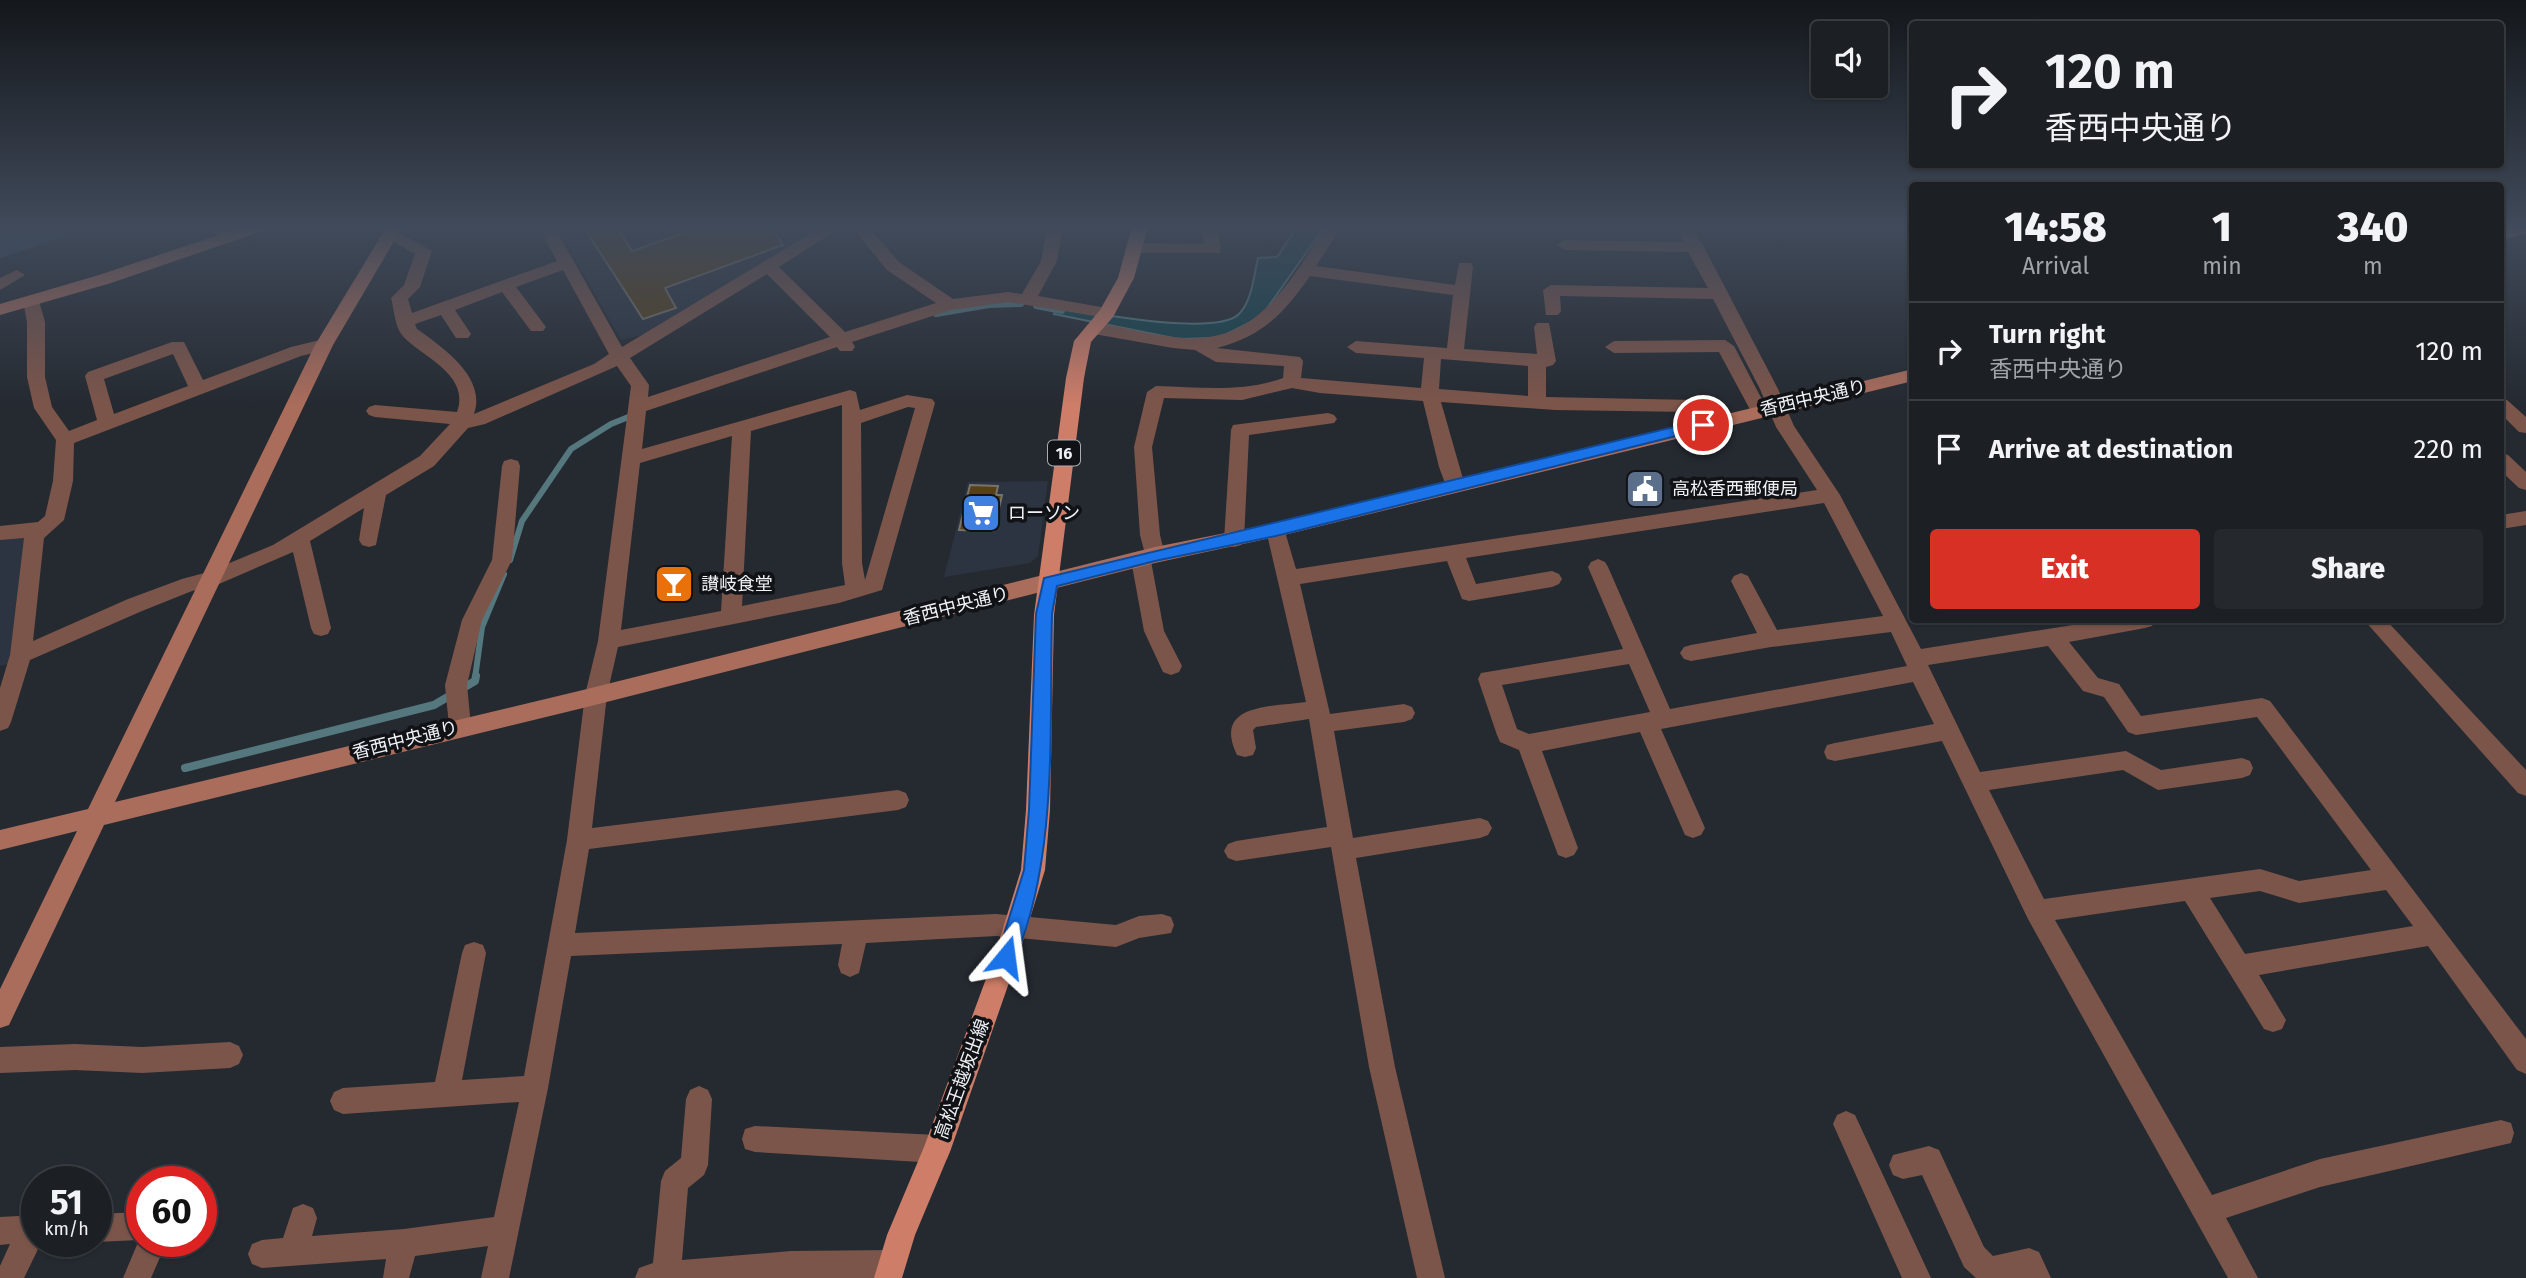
<!DOCTYPE html>
<html lang="en">
<head>
<meta charset="utf-8">
<style>
	:root { --surface:#1c2025; --page:#25282d; --text:#f1f3f6; --muted:#a0a3a7; --line:#3a3e42; --accent:#d93025 }
	body { margin:0; font-family:"Fira Sans","Noto Sans JP",sans-serif; background:var(--page); color:var(--text); height:100vh; display:flex; flex-direction:column; font-size:26px; white-space:nowrap }
	* { box-sizing:border-box; margin:0 }
	p { font-size:23px; color:var(--muted) }
	.icon { flex:none; width:38px; height:38px; fill:none; stroke:currentColor; stroke-width:2; stroke-linecap:round; stroke-linejoin:round }
	.map { position:relative; flex:1; overflow:hidden }
	.sheet { position:absolute; left:1909px; top:182px; width:595px; height:441px; display:flex; flex-direction:column; background:var(--surface); border-radius:7px; box-shadow:0 2px 5px #0004,0 0 0 2px var(--line) }
	.sheet>* { flex:none }
	.hud { position:absolute; left:1909px; top:21px; width:595px; height:147px; border-radius:7px; box-shadow:0 2px 5px #0004,0 0 0 2px var(--line); background:#1c2025; color:var(--text); overflow:hidden }
	.controls { position:absolute; left:1811px; top:21px; display:grid; gap:14px }
	.controls a { display:grid; place-items:center; width:77px; height:77px; border-radius:7px; background:var(--surface); box-shadow:0 2px 5px #0004,0 0 0 2px var(--line); font-size:35px }
	.speed { position:absolute; left:21px; top:1166px; display:flex; gap:14px; font-size:35px; font-weight:700; text-align:center }
	.speed>* { display:grid; place-content:center; width:91px; height:91px; border-radius:50%; background:var(--surface); box-shadow:0 2px 5px #0004,0 0 0 2px var(--line); line-height:1 }
	.speed small { font-size:18px; font-weight:400 }
	.speed .limit { border:10px solid #d22; background:#fff; color:#111 }
	.pin { position:absolute; display:grid; place-items:center; width:60px; height:60px; color:#fff; margin:-30px; border:4px solid #fff; border-radius:50%; box-shadow:0 2px 7px #0007 }
	.me { position:absolute; width:77px; margin:-38px; rotate:16deg; stroke-linejoin:round; filter:drop-shadow(0 0 5px #0008) }
	.turn { display:flex; align-items:center; gap:24px; height:147px; padding:0 21px; font-size:32px }
	.turn .icon { width:91px; height:91px; stroke-width:2.5 }
	.turn b { display:block; font-size:49px; line-height:60px }
	.eta { display:flex; justify-content:space-evenly; align-items:center; height:119px; text-align:center }
	.eta b { font-size:42px; font-weight:800; line-height:49px }
	.action { display:flex; gap:14px; margin-top:auto; padding:14px 21px }
	.action a { flex:1; height:80px; border-radius:7px; background:var(--accent); color:#fff; font-size:28px; font-weight:800; line-height:80px; text-align:center }
	.action a+a { background:var(--page); color:var(--text) }
	ul { padding:0; list-style:none }
	li { display:flex; align-items:center; gap:21px; height:98px; padding:0 21px; border-top:2px solid var(--line) }
	li div { flex:1 }
	li b { display:block; font-size:26px }
	li em { font-style:normal }
	.map>svg:first-child { display:block }
	.built { fill:#2b3440 }
	.green { fill:#334b6b }
	.water { fill:#14434c; stroke:#55787f; stroke-width:2 }
	.lines { fill:none; stroke-linecap:round; stroke-linejoin:round }
	.stream-far1 { stroke:#55787f; stroke-width:6 }
	.stream { stroke:#55787f; stroke-width:8 }
	.building { fill:#574018; stroke:#78736a; stroke-width:2 }
	.street { fill:#7c554a; fill-rule:evenodd }
	.secondary { fill:#aa6c5b; fill-rule:evenodd }
	.primary { fill:#ce7d68; fill-rule:evenodd }
	.route { fill:#1a73e8; stroke:#114b97; stroke-width:2 }
	.labels { text-anchor:middle; stroke-width:7; stroke-linejoin:round; paint-order:stroke }
	.shield { fill:#101216; stroke:#abafb3; stroke-width:2 }
	.shield-label { font-size:16px; font-weight:bold; fill:#eef2f6 }
	.street-label { font-size:18px; fill:#eef2f6; stroke:#101216 }
	.poi-label { font-size:18px; fill:#eef2f6; stroke:#101216; text-anchor:start }
</style>
</head>
<body>
<div class="map">
<svg width="2526" height="1278" viewBox="0 0 2526 1278">
	<rect width="100%" height="100%" fill="#252a31"/>
	<path class="built" d="M556,226h269l-179,108 -25,6z
		M1048,481l-10,75 -8,7 -86,14 24,-95z
		M25,534l-16,130 -9,2v-128z"/>
	<path class="green" d="M0,226h76l-14,11 -62,21z"/>
	<path class="water" d="M1298,226h27l-64,91 -42,21 -41,1 -124,-25 4,-7c33,6 158,30 181,7 13,-13 15,-39 19,-56l19,-1z"/>
	<g class="lines">
		<path class="stream-far1" d="M1036,306l26,5
			M936,314l53,-9 32,-1
			M510,560l12,-39 49,-72 40,-25 25,-10
			M475,678l7,-51 22,-53"/>
		<path class="stream" d="M185,768l249,-63 41,-24 1,-5"/>
	</g>
	<path class="building" d="M583,226h33l16,25 57,-20 -1,-5h82l13,19 -118,43 11,20 -33,11z
		M970,485l28,1 -2,9h6l-8,36 -35,-1z"/>
	<g class="lines">
		<path class="street" d="M200,226h21l18,11 -8,5z
			M538,226h16l68,121 201,-121h20l-64,41 66,65 91,-29 -49,-33 -36,-44h17l31,36 54,37 55,-7 14,2 19,-33 6,-35h16l-6,35 -19,35 69,12 9,5 -9,5 -99,-16 -57,8 -99,32 3,5 -3,4h-12l-3,-4 -191,64 -4,38 208,-59 6,2 4,18 47,-15 25,4 3,4 -53,187 -43,13 -221,44 -11,48 -15,133 306,-38 8,3 3,7 -3,7 -8,3 -309,39 -14,84 421,-19 120,11 23,-9 23,-2 9,3 3,8 -3,8 -32,5 -23,9 -120,-11 -130,7 -7,30 -9,4 -9,-4 -3,-8 4,-21 -271,12 -23,132 -39,190h-28l7,-32 -73,10 -6,22h-26l3,-19 -124,9 -10,-4 -4,-10 4,-10 10,-4 21,-2 10,-30 10,-4 10,4 4,10 -5,18 92,-7 90,-12 25,-115 -176,12 -9,-4 -4,-9 4,-9 9,-4 92,-6 27,-129 3,-8 9,-3 9,3 3,8 -24,127 62,-4 43,-236 18,-145 13,-54 33,-255 -14,-20 -132,58 -17,4 -34,38 -48,29 -10,50 -7,2 -7,-2 -3,-5 5,-32 -54,33 21,87 -3,6 -7,2 -7,-2 -3,-6 -18,-76 -74,32 -27,7 -50,20 -112,49 -19,62 -3,6 -8,3v-43l10,-33 14,-117 -24,2v-14l38,-4 7,-6 8,-35 3,-41 -22,-32 -7,-31v-55l-4,-21 8,-5 8,5 6,21v55l7,30 17,24 28,-11 -12,-44 3,-4 84,-30h12l19,38 88,-33 33,-8 9,6 -3,4 -29,7 -227,87 -1,38 -9,39 -20,18 -11,103 95,-42 54,-20 26,-7 65,-27 147,-89 30,-32 -75,-7 -6,-2 -3,-4 3,-4 6,-2 82,7c14,-39 -38,-56 -55,-77 -7,-8 -8,-26 -11,-37l13,-13 11,-31 -33,-19 2,-3 16,1 32,18 -12,36 -12,12 4,14 145,-52zM563,270l46,84 -15,10 -120,50c13,-37 -32,-67 -57,-85l-2,-5 26,-9 15,23h12l3,-4 -16,-24 47,-18 29,39h12l3,-4 -30,-40zM767,274l63,63 -182,60 1,-12 -19,-27zM173,354l15,32 -74,28 -10,-35zM842,405v158l3,22 -103,21 9,-175zM908,407l7,1 -50,172 -3,-17 -1,-140zM732,436l-11,175 -100,19 19,-167z
			M1201,226h16l4,23 -2,4h-84l-8,-5 8,-5 69,1z
			M1326,226h16l-26,40 139,19 4,-22h12l2,4 -9,82 73,5 -3,-27 3,-4h12l7,38 -3,4 -7,2v30l148,3 39,15 3,4 -3,4 -6,2 -35,-13 -137,-2 -114,-8 24,84 -3,5h-14l-9,-24 -16,-66 -103,-8 -28,-5 -50,12 -78,-2 -12,49 8,88 5,20 -3,5 -11,1 13,70 18,35 -3,6 -8,3 -8,-3 -19,-41 -13,-71 3,-5 11,-1 -5,-19 -6,-88 13,-55 9,-6c42,1 86,7 127,-8l1,-12 -68,-4 -21,-12 -22,-2 -79,-14 -9,-6 9,-6c30,5 60,14 90,16 75,5 106,-57 142,-112zM1310,276l143,19 -6,53 -91,-7 -9,6 9,6 68,5 -3,30 -120,-10 2,-17 -3,-4 -83,-9c46,-12 66,-34 93,-72zM1441,359l87,7v30l-89,-7z
			M1675,226h16l13,21 74,142 16,37 46,69 81,154 183,-29h51l-3,6 -7,2 -76,14 29,36 21,6 22,32 121,-18 8,3 256,338v35l-9,-4 -89,-124 -169,29 27,45 -4,9 -9,3 -9,-3 -79,-128 -130,19 157,275 108,-36 181,-39 10,3 3,10 -3,10 -191,44 -94,31 32,60h-30l-200,-359 -86,-178 -107,20 -8,-2 -3,-7 3,-7 8,-2 99,-19 -21,-42 -252,47 44,99 -4,7 -8,3 -8,-3 -45,-103 -98,19 36,97 -4,7 -8,3 -8,-3 -39,-105 -19,-8 -3,-7 -19,-56 3,-6 142,-24 -35,-82 3,-5 7,-3 7,3 3,5 62,142 237,-43 -16,-34 -120,15 -80,14 -7,-2 -4,-6 4,-6 7,-2 66,-12 -26,-52 3,-5 7,-3 7,3 29,54 106,-14 -59,-113 -358,55 10,26 76,-13 7,3 3,5 -3,5 -7,3 -83,14 -7,-2 -15,-38 -147,23 30,130 74,-10 8,3 3,6 -3,6 -8,3 -70,9 19,107 127,-20 8,3 4,7 -4,7 -8,3 -124,20 39,209 50,211h-28l-48,-211 -38,-220 -95,14 -8,-3 -4,-7 4,-7 8,-3 91,-14 -18,-108 -53,8 -3,3 3,18 -3,7 -8,2 -8,-2c-25,-52 35,-48 69,-53l-40,-172 3,-5 7,-2 7,2 13,44 521,-79 -41,-63 -16,-38 -47,-90 -153,-3 1,15 -3,4h-12l-3,-25 8,-5 157,3 -20,-36 -123,-2 -8,-5 8,-5 118,2zM2048,646l35,45 21,6 24,35 8,3 121,-18 114,153 -72,11 -39,-12 -216,30 -55,-109 134,-20 35,20 84,-12 8,-3 3,-7 -3,-7 -8,-3 -81,12 -35,-19 -146,21 -52,-107zM1629,664l21,48 -121,22 -12,-5 -15,-44zM2386,890l27,36 -168,28 -35,-56 50,-7 39,12z
			M17,270l8,5 -25,15v-12z
			M1725,340l9,6 34,65 -3,4h-12l-34,-63 -105,1 -9,-6 9,-6z
			M2501,398l6,2 19,17v16l-7,-1 -18,-18z
			M1328,413l6,2 3,4 -3,4 -85,12 -5,105 -3,5 -7,2 -7,-2 -3,-5 7,-110 2,-5z
			M2501,453l7,2 18,17v18l-7,-2 -18,-17z
			M511,459l7,2 2,5 -8,94 -30,60 -15,65 4,41 -3,6 -8,3 -8,-3 -3,-6 -4,-41 17,-65 30,-60 10,-94 2,-5z
			M2526,511v14l-25,4v-14z
			M2364,620h22l140,150v26l-8,-3z
			M230,1042l9,4 4,9 -4,9 -9,4 -88,5 -67,-3 -75,3v-26l75,-3 67,3z
			M699,1086l9,4 4,9 -4,66 -4,10 -16,13 -6,72 109,-9 101,-1 10,4 4,10 -4,10 -9,4h-258l4,-10 14,-5 8,-82 4,-10 16,-13 5,-59 4,-9z
			M1846,1111l9,4 76,163h-29l-69,-154 4,-9z
			M755,1126l182,9 10,4 4,10 -4,10 -10,4 -182,-11 -10,-3 -3,-10 3,-10z
			M1929,1146l10,4 45,97 9,9 36,-8 10,4 12,26h-75l-12,-11 -42,-92 -19,4 -10,-4 -4,-10 4,-10z
			M142,1212v29h25l-16,37h-28l16,-38 -43,2 -3,-1h3v-27z
			M37,1215v26h5l-18,37h-24v-12l10,-22 -10,1v-28z"/>
		<path class="secondary" d="M245,226h25l-2,3 -157,54 -111,32v-11l99,-29z
			M387,226h16l-70,119 -218,457 468,-112 572,-143 121,-24 637,-154v12l-637,156 -121,26 -572,145 -479,117 -95,200 -9,3v-39l77,-158 -77,19v-20l88,-21 227,-464z
			M2517,226h9v8l-25,6v-10z"/>
		<path class="primary" d="M1132,226h16l-14,52 -21,39 -22,25 -7,36 -30,237 -4,195 -5,60 -27,87 -67,192 -36,86 -13,43h-28l13,-43 37,-88 70,-190 27,-87 5,-60 8,-195 32,-237 8,-37 26,-31 18,-32z"/>
	</g>
	<linearGradient id="sky" x2="0" y2="1"><stop stop-color="#14171b"/><stop offset="0.56" stop-color="#404a5a"/><stop offset="1" stop-color="#404a5a" stop-opacity="0"/></linearGradient>
	<rect width="2526" height="405" fill="url(#sky)"/>
	<path class="route" d="M1703,420l7,5 -2,3 -432,108 -121,25 -98,25 -5,28c-3,112 7,246 -39,349l-7,2 -6,-2 -3,-6 27,-87 5,-60 7,-196 8,-36z"/>
	<defs>
		<g id="civic-square" transform="scale(2.0125)"><rect x="-9" y="-9" width="18" height="18" rx="4" fill="#5c6f8a" stroke="#101216"/><path d="M-.6-6.5H3V-4.5H.6V-3L4-1V1h2V6H-6V1h2V-1L-.6-3ZM-1.2 2.5V6h2.4V2.5Z" fill="#fff"/></g>
		<g id="supermarket-square" transform="scale(2.0125)"><rect x="-9" y="-9" width="18" height="18" rx="4" fill="#3f7fe0" stroke="#101216"/><path d="M-6-5.5h2.5l.6 2H6L4.5 2H-2.5L-4.4-4H-6ZM-1.5 3.2a1.3 1.3 0 1 0 .1 0ZM3 3.2a1.3 1.3 0 1 0 .1 0Z" fill="#fff"/></g>
		<g id="bar-square" transform="scale(2.0125)"><rect x="-9" y="-9" width="18" height="18" rx="4" fill="#e8710a" stroke="#101216"/><path d="M-6-5H6L.8 .8V4.5H3.5V6h-7V4.5H-.8V.8Z" fill="#fff"/></g>
	</defs>
	<g fill-rule="evenodd">
		<use href="#civic-square" x="1645" y="489"/>
		<use href="#supermarket-square" x="981" y="513"/>
		<use href="#bar-square" x="674" y="584"/>
	</g>
	<g class="labels">
		<rect class="shield" x="1048" y="440.5" width="32" height="25" rx="5"/>
		<g class="shield-label">
			<text x="1064" y="459">16</text>
		</g>
		<g class="street-label">
			<text transform="translate(1813 398) rotate(-13)" y="6">香西中央通り</text>
			<text transform="translate(956 606) rotate(-14)" y="6">香西中央通り</text>
			<text transform="translate(405 740) rotate(-14)" y="6">香西中央通り</text>
			<text transform="translate(962 1079) rotate(-70)" y="6">高松王越坂出線</text>
		</g>
		<g class="poi-label">
			<text x="1672" y="495">高松香西郵便局</text>
			<text x="1008" y="519">ローソン</text>
			<text x="701" y="590">讃岐食堂</text>
		</g>
	</g>
</svg>
<div class="controls">
<a><svg class="icon" aria-label="sound" viewBox="0 0 24 24"><path d="M4 9h4l5-4v14l-5-4H4zM17 9q2 3 0 6"/></svg></a>
</div>
<div class="speed"><div>51<small>km/h</small></div><div class="limit">60</div></div>
<div class="pin" style="left:1703px;top:425px;background:#d93025"><svg class="icon" aria-label="arrive" viewBox="0 0 24 24"><path d="M6 21V4h12l-3 4 3 4H6"/></svg></div>
<svg class="me" style="left:1006px;top:957px" viewBox="-20 -20 40 40"><path d="M0-17L14 15 0 8-14 15z" fill="#1a73e8" stroke="#fff" stroke-width="4"/></svg>
<div class="hud">
<div class="turn"><svg class="icon" aria-label="right" viewBox="0 0 24 24"><path d="M7 20v-9h11M14 6l5 5-5 5"/></svg><div><b>120 m</b>香西中央通り</div></div>
</div>
<section class="sheet">
<div class="eta">
<div><b>14:58</b><p>Arrival</p></div>
<div><b>1</b><p>min</p></div>
<div><b>340</b><p>m</p></div>
</div>
<ul>
<li><svg class="icon" aria-label="right" viewBox="0 0 24 24"><path d="M7 20v-9h11M14 6l5 5-5 5"/></svg><div><b>Turn right</b><p>香西中央通り</p></div><em>120 m</em></li>
<li><svg class="icon" aria-label="arrive" viewBox="0 0 24 24"><path d="M6 21V4h12l-3 4 3 4H6"/></svg><div><b>Arrive at destination</b></div><em>220 m</em></li>
</ul>
<div class="action"><a>Exit</a><a>Share</a></div>
</section>
</div>
</body>
</html>
